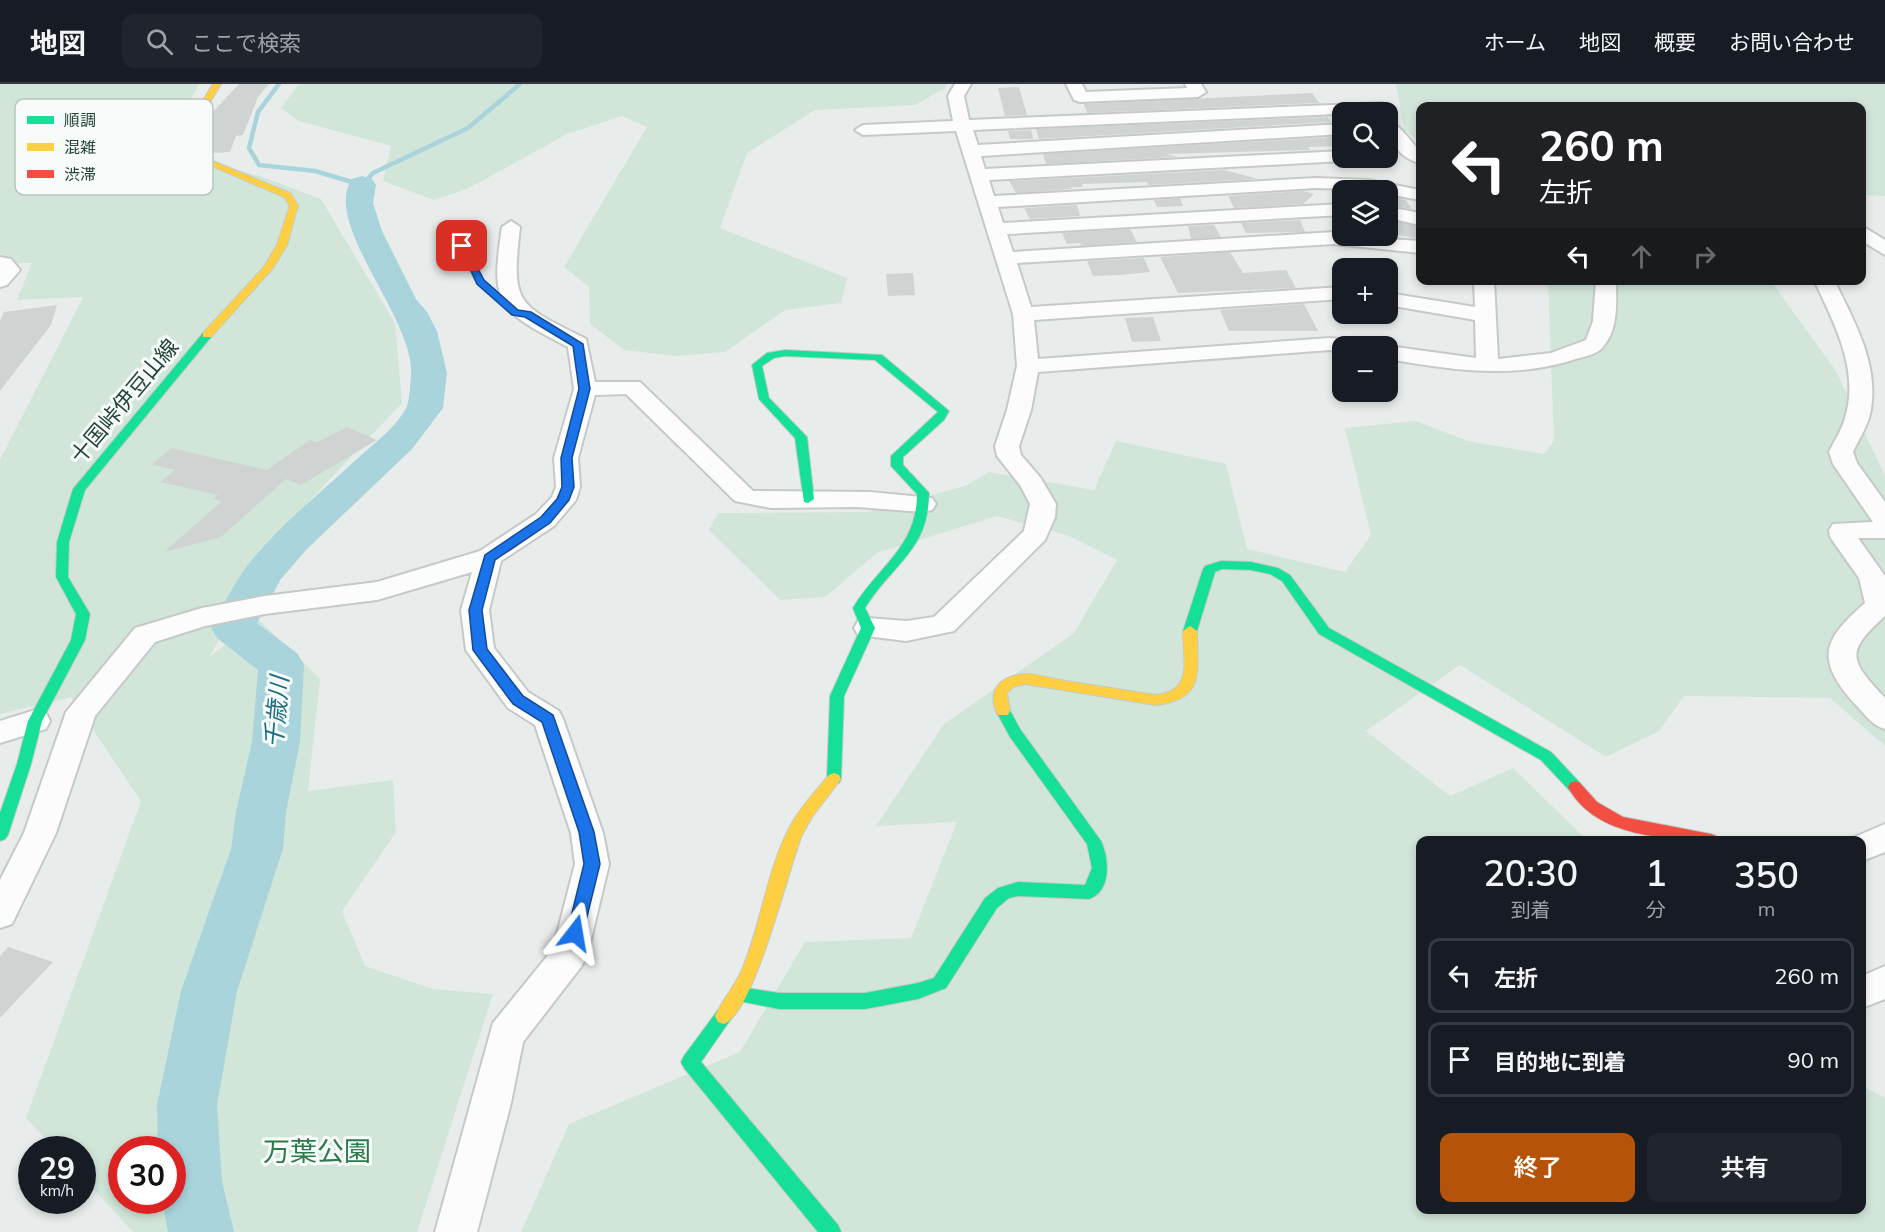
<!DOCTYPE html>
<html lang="ja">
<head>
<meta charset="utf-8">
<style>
	:root { --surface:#171b24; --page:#20242c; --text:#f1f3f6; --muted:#9ea1a6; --line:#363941; --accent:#b45309 }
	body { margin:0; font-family:Mulish,"Noto Sans JP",sans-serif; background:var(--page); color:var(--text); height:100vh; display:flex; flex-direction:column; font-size:22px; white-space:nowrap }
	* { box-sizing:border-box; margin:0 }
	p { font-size:20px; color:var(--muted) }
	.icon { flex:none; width:33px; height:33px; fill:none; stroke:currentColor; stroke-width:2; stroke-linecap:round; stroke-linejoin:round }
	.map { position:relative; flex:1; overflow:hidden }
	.details { position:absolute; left:1416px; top:752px; width:450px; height:378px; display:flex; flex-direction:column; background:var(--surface); border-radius:12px; box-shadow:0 3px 9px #0003 }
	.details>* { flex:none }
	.guide { position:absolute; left:1416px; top:18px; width:450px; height:183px; border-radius:12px; box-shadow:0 3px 9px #0003; background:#202124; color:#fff; overflow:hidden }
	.buttons { position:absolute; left:1332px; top:18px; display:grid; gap:12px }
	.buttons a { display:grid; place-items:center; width:66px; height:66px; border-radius:12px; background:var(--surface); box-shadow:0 3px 9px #0003; font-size:30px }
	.speed { position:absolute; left:18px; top:1052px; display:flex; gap:12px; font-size:30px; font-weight:700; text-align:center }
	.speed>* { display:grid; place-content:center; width:78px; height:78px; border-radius:50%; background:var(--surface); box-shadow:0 3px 9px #0003; line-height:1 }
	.speed small { font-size:15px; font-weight:400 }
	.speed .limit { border:9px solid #d22; background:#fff; color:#111 }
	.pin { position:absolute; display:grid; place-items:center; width:51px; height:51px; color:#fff; margin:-26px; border-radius:12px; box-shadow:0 3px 9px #0006 }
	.me { position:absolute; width:66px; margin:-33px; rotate:14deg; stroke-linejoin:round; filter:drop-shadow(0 0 4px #0008) }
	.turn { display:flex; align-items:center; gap:21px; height:126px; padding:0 24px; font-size:27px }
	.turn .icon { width:78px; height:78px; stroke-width:2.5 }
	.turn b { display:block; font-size:42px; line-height:51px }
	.lanes { display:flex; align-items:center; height:57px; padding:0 24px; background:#0003; justify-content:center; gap:30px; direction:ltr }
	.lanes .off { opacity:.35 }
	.eta { display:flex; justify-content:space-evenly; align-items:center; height:102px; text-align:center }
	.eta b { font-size:36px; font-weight:600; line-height:42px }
	.action { display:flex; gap:12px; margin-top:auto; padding:12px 24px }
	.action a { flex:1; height:69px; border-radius:12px; background:var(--accent); color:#fff; font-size:24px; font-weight:600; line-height:69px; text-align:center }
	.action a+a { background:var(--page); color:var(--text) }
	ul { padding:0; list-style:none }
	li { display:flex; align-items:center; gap:18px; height:75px; margin:0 12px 9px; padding:0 12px; border:3px solid var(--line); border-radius:12px }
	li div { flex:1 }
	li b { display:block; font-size:22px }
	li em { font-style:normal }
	header { display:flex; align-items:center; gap:36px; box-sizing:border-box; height:84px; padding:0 30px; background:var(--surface); border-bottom:2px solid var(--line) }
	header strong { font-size:28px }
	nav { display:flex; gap:33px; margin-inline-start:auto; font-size:21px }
	.search { width:420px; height:54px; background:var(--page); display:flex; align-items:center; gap:15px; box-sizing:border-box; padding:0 21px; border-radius:12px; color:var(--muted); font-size:22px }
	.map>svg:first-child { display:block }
	.green { fill:#d1e6d8; fill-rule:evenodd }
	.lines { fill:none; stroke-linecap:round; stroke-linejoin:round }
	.stream { stroke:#a9d4db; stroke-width:4.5 }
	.river { fill:#a9d4db; fill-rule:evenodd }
	.building { fill:#cfd4d2 }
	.lane-casing { stroke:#c5cac8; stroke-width:2 }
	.street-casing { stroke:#c5cac8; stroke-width:4 }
	.fast-casing { stroke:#c3cbc8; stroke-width:2 }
	.slow-casing { stroke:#c3cbc8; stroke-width:2 }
	.jam-casing { stroke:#c3cbc8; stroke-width:2 }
	.lane { fill:#fcfcfc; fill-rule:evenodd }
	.street { fill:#fcfcfc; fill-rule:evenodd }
	.fast { fill:#16e098; fill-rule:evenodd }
	.slow { fill:#ffcf43; fill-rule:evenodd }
	.jam { fill:#f24e42; fill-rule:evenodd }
	.route { fill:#1a73e8; stroke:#114b97; stroke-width:1.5 }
	.labels { text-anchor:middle; stroke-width:6; stroke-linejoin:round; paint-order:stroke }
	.street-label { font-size:22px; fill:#24423a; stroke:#f7fbf9 }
	.water-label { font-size:24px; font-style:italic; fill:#1c6f80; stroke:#f7fbf9 }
	.near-park-label { font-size:27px; fill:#2d7a4b; stroke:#f7fbf9 }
	.key { fill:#f7fbf9; stroke:#b8c4c0; stroke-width:1.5 }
	.key-label { font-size:16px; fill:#24423a }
</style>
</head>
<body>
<header>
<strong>地図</strong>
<div class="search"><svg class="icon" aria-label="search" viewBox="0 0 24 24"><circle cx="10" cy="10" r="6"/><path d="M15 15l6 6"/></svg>ここで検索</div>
<nav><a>ホーム</a><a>地図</a><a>概要</a><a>お問い合わせ</a></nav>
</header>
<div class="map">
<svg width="1885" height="1148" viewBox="0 0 1885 1148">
	<rect width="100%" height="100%" fill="#e8edeb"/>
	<path class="green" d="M0,0h200l-29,45 -7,21 96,26 61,23 74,124 7,80 -130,138 -62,115 49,-36 61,59 -12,112 85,-11 3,52 -54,79 23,55 68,23 60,5 -76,238h-284l-50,-54 -1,-29h-27l-29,-31 115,-317 -70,-104 -71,17v-254l83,-163 -66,3 15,-37h-32zM122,1065h50v51h-50z
		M299,0h648l-2,4 -30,17 -100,5 -68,43 -27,75 127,50 -6,25 -56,7 -60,42 -48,4 -53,-6 -34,-26 -1,-37 -25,-20 83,-140 -25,-11 -55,18 -98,54 -35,12 -51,-19 8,-35 -92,-25 -18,-13z
		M1396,0h489v112l-23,-1v-89h-442v37l-16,-14z
		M1548,197h223l65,90 49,105v270l-55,-48 -146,-2 -25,35 -53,26 -146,-92 -94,66 84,65 63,-28 74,72h-167v369h442v-123l23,12v134h-1364l48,-108 171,-72 65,-110 106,-4 46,-116 -81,4 68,-102 130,-91 43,-73 -50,-25 -70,-19 -120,37 -52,44 -45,3 -71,-70 9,-17 149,-1 98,-26 24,-14 105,18 22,-49 110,23 21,85 98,23 26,-37 -26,-107 71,-7 52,20 76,13 10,-13z"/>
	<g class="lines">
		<path class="stream" d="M279,0l-21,28 -9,36 10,17 56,6 47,14 11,-12 95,-45 52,-44"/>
		<path class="river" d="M362,92l10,3 4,6 -3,18 9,28 34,68 11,13 10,19 10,42 -4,35 -31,41 -106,101 -25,29 -24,44 40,30 7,11 -4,78 -14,70 -3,37 -46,142 -20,114 5,76 12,51h-66l-6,-32h10v-51h-14l-1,-44 24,-114 50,-142 5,-37 16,-70 6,-72 -41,-32 -6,-11c13,-22 24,-47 40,-66 32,-39 72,-70 108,-104 16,-14 37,-30 47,-49 4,-8 4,-23 5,-32 5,-57 -90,-152 -59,-197z"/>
	</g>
	<path class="building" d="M239,0h30l-11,13 -15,38 -7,1 -6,16 -21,1 -5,-2 2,-4 -13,-1 17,-31z
		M1019,3l8,28 -22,1 -7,-28z
		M1312,9l7,10 -232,10 -3,-9z
		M1327,33l4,5 -292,17 -3,-10z
		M1031,46l2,9h-23l-2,-8z
		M1333,53l6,9 -31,1 2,3 -143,4 10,3 -131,7 -3,-10z
		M1224,86l34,9 -110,6 -1,-3 -65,2 1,3h-12l1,2 -56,4 -7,-12z
		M1303,107l11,3 -11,10 -69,4 -6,-12z
		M1388,112l18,4 6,9 -24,-4z
		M1180,114l3,8 -26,1 -3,-7z
		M1077,121l3,11 -50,3 -6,-11z
		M1300,136l5,12 -59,1 -5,-10z
		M1388,136l32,7v12l-32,-6z
		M1214,141l7,12 -30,2 -3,-13z
		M1130,145l7,13 -56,4 -1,-3 -13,1 -5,-11z
		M1230,168l13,21 43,-3 10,18 -118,5 -18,-36z
		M1144,174l6,14 -29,3 -28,1 -6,-15z
		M913,189l2,22 -27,1 -2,-22z
		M1304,220l14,27h-89l-9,-21z
		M57,221l-6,20 -51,66v-70l4,-9z
		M1153,233l8,24 -29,1 -7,-24z
		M347,343l30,13 -76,45 -15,-6 -65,58 -57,15 58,-51 -9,-2 5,-4 -58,-13 15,-12 -23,-6 20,-16 95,22 43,-30 7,2z
		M8,863l45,15 -53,56v-62z"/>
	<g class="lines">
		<g class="lane-casing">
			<path id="lane" d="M453,142l5,3 26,52 35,30v4h-6l-36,-31 -29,-55z"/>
		</g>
		<g class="street-casing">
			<path id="street" d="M955,0h16l-7,12 5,24 413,-17 8,5 -6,4 -411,18 5,15 364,-21v10l-361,22 4,13 357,-18v7h8l-8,3 -353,19 5,16 322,-18 53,2 51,10v10l-32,-6v-4l-72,-2 -318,19 5,16 339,-19v11l-335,19 6,18 321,-20 8,1v3l78,5v12l-86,-9 -317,19 14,44 311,-20v12l-308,21 4,39 292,-21 26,3 3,5h-17v6l-12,-2 -292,22 -7,38 -12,36 2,9 19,22 16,27 -1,13 -10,23 -91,91 -48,10 -48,-6 -4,-7 4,-7 10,-3 38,3 28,-4 90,-86 6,-27 -10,-19 -23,-29 -2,-10 12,-36 10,-44 -4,-52 -57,-183 -93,4 -8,-5 8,-5 90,-4 -5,-25z
				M1066,0h16l4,8 101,-4 -2,-4h16l5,8 -8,5 -118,5 -6,-2z
				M1388,37c12,3 22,21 32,29v13c-19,-4 -34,-23 -32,-42z
				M1388,123l32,6v12l-32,-7z
				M511,137l9,6c-9,79 -3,77 66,112l9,43h45l113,109 117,1 62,6 4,6 -4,6 -9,2 -66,-5 -86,1 -36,-7 -109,-107 -31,1 -17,63 2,29 -4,13 -22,26 -53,35 -12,49 5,38 34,44 31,19 4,8 40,114 6,31 -22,92 -6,11 -58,75 -12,61 -34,129h-42l58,-209 60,-74 22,-85 -4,-31 -36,-108 -27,-17 -42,-58 -5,-40 11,-38 -95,28 -112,14 -60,12 -50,16 -60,74 -39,117 -44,91 -12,4v-48l24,-47 42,-121 69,-84 67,-20 63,-12 112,-14 103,-31 56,-37 16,-17 4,-10 -2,-29 20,-69 -6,-42c-71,-37 -78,-41 -66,-120z
				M1862,142l23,14v15l-23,-14z
				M0,173l11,2 9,11 -13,15 -7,2z
				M1474,196h20l4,79 53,-6 35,-13 7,-19 3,-41h20c0,23 3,48 -13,67 -6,7 -16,9 -24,11 -63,22 -128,12 -191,1v-13l88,12 -1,-38 -87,-15v-12l87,14z
				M1814,196h20c21,43 48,89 35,138 -4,12 -11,23 -16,34l4,11 28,39v36h-27l27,38v40c-40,36 -36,44 0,82v31c-14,-4 -21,-16 -31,-26 -40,-45 -30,-64 11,-100l-6,-25 -29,-41 -1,-7 4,-6 40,-2 -40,-58 -4,-12c5,-11 13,-22 16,-34 15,-48 -11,-95 -31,-138z
				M35,626l11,3 4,8 -4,8 -46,14v-22z
				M1885,740v28l-23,9v-21l-12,-1z
				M1885,882v33l-23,9v-32z"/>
		</g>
		<g class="fast-casing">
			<path id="fast" d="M207,248l4,1v4l-126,153 -16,52 -1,35 22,37 -5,26 -43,81 -11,43 -23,71 -3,4 -5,2v-28l17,-49 11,-43 43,-81 5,-26 -20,-37 1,-35 16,-53 130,-156z
				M785,266l97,5 67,56 -5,9 -41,37v8l26,28c0,57 -37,71 -64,115l10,20 -31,68 -3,83 -2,4h-10l-2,-4 3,-83 31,-68 -8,-20c25,-42 64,-60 64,-114l-26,-28v-10l47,-44 -63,-52 -90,-4 -11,2 -12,8 7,32 38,39 7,62 -6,4 -4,-1 -9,-64 -36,-39 -7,-34 15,-12z
				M1221,477l30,1 27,6 12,7 39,53 222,124 29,31 2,4 -2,4 -5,2 -5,-2 -29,-31 -222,-126 -37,-53 -12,-7 -19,-4 -29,-1 -7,3 -18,59 -2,3h-10l-2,-3 20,-62 2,-3z
				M1003,622l5,1 12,22 81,112c8,17 11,50 -12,58l-71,-3 -9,2 -12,10 -51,80 -28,11 -53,10h-86l-45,-9 -3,-5 3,-5 6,-3 39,6h86l53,-10 16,-5 51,-80 13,-10 20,-6 67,3 7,-17 -5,-24 -77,-107 -14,-26 2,-4z
				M724,924l6,2 3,6 -32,46 137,163 3,7h-23l-134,-164 -3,-6 3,-6 34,-46z"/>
		</g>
		<g class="slow-casing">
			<path id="slow" d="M213,0h8l-37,61 2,5 104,43 8,12 -11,40 -14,23 -62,69h-8v-4l61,-66 13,-22 13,-40 -6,-8 -105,-45 -3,-7z
				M1190,542l7,5c0,40 9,68 -41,74l-131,-21 -12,3 -6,6 3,18 -2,4h-10c-12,-24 1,-38 25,-41 12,-1 26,4 37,6 32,5 64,10 96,15 38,-4 27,-35 27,-64z
				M834,689l5,2 2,4 -29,38 -10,18c-14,35 -48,178 -78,189l-6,-2 -3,-6c7,-15 19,-29 26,-44 21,-48 25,-103 51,-149 10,-18 24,-32 37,-48z"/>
		</g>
		<g class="jam-casing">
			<path id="jam" d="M1575,697l5,2 17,19 26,15 88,17 5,2 3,4c-50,0 -124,-2 -151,-53l2,-4z"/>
		</g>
		<use href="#lane" class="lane"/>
		<use href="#street" class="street"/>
		<use href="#fast" class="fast"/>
		<use href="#slow" class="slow"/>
		<use href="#jam" class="jam"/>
	</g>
	<path class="route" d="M459,160h6l19,36 34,30 13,2 52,32 7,45 -18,69 2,29 -5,13 -19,23 -55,37 -13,50 5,39 36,47 30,19 41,117 6,32 -17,69 -2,5h-12l-2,-5 17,-69 -5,-32 -37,-110 -29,-18 -40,-54 -4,-40 16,-55 56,-38 16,-18 5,-12 -1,-29 18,-69 -6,-43 -48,-29 -13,-2 -35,-31z"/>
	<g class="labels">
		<g class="street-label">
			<text transform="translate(124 317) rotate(-50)" y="8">十国峠伊豆山線</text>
		</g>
		<g class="water-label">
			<text transform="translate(277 628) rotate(-85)" y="8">千歳川</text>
		</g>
		<g class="near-park-label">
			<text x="317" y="1077">万葉公園</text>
		</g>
	</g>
	<rect x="15" y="15" width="198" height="96" rx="9" class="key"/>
	<rect x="27" y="32" width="27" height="8" fill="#16e098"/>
	<rect x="27" y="59" width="27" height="8" fill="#ffcf43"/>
	<rect x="27" y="86" width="27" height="8" fill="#f24e42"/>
	<g class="key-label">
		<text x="64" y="42">順調</text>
		<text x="64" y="69">混雑</text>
		<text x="64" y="96">渋滞</text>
	</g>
</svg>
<div class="buttons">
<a><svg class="icon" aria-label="search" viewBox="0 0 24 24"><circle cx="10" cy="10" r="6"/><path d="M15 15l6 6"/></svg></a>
<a><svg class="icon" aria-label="layers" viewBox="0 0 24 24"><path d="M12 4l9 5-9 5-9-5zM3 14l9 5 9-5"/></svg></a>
<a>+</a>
<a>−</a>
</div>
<div class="speed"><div>29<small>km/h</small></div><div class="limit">30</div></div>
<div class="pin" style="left:462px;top:162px;background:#d93025"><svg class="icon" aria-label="arrive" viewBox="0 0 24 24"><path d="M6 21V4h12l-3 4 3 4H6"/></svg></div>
<svg class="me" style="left:575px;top:849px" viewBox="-20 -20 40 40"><path d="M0-17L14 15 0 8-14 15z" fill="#1a73e8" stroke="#fff" stroke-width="4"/></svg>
<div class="guide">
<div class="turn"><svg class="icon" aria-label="left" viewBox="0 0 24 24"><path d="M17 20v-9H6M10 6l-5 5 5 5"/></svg><div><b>260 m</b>左折</div></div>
<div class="lanes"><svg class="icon" aria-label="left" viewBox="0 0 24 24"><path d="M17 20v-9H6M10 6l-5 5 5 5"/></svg><svg class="icon off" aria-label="ahead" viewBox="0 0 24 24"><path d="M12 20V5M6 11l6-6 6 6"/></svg><svg class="icon off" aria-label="right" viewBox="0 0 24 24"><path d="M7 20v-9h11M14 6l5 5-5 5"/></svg></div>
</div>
<section class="details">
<div class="eta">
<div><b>20:30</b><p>到着</p></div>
<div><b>1</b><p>分</p></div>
<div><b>350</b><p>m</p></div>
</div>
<ul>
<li><svg class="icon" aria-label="left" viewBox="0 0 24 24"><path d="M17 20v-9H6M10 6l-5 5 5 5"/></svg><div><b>左折</b></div><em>260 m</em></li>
<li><svg class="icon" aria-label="arrive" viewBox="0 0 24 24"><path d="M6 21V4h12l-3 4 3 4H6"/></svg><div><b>目的地に到着</b></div><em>90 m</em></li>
</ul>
<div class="action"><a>終了</a><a>共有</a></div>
</section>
</div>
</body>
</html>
